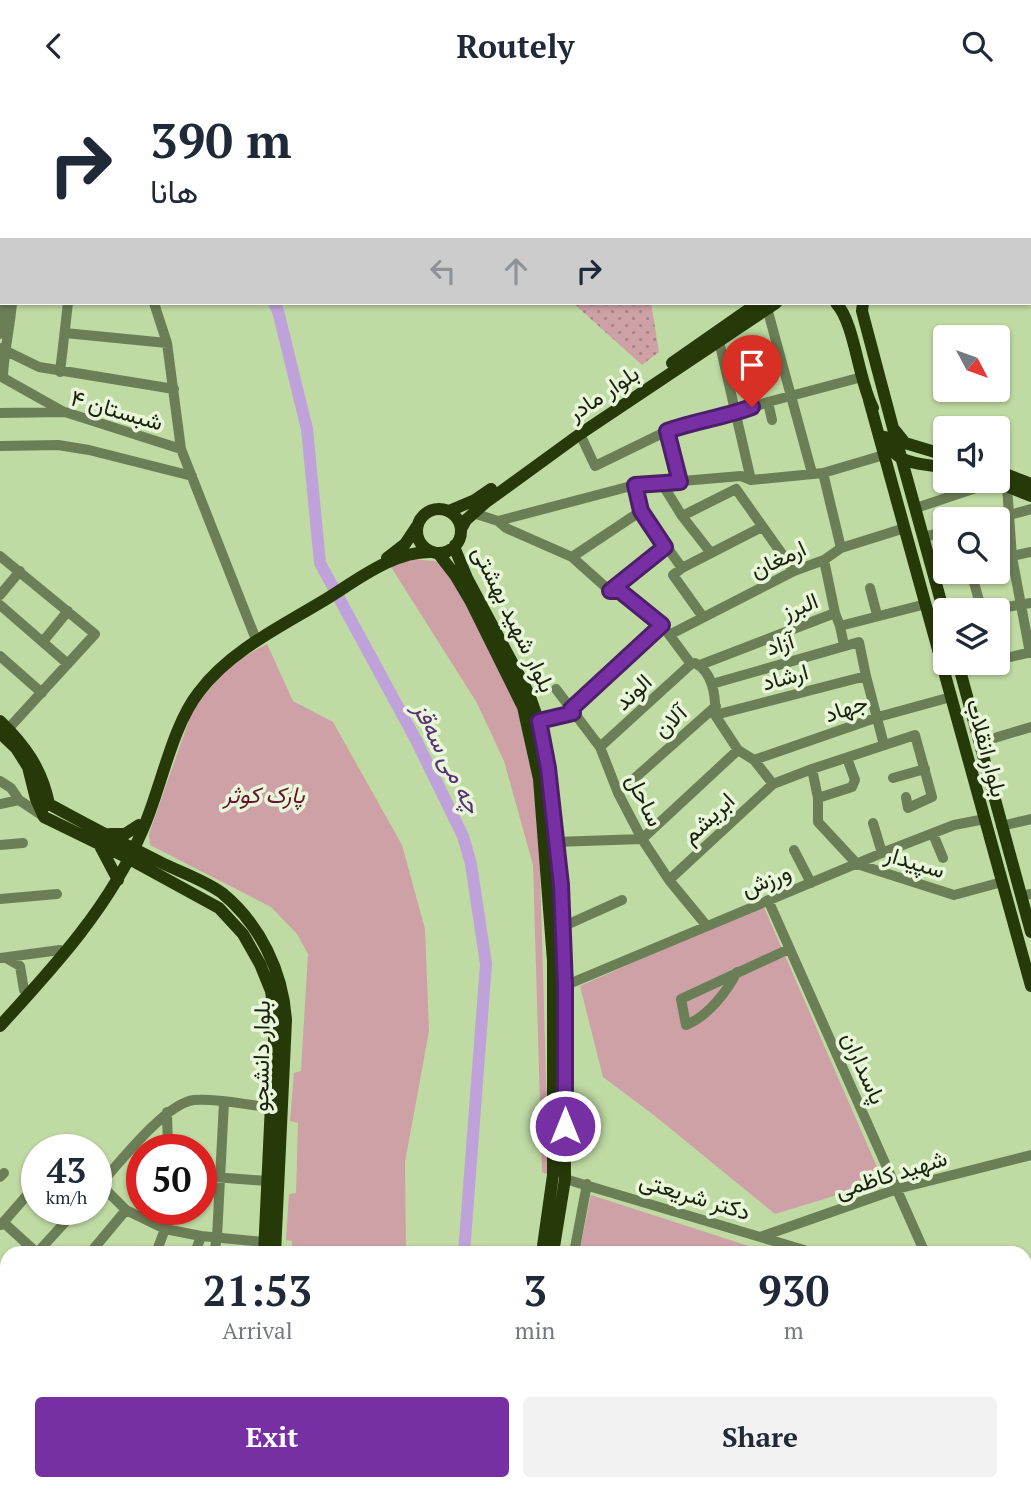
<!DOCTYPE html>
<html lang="en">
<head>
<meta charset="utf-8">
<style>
	:root { --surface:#fff; --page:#f2f2f3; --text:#1f2937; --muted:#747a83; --accent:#7730a4 }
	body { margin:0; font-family:"PT Serif",Vazirmatn,serif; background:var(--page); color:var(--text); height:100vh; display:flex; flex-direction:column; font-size:26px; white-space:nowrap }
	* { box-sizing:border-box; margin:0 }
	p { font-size:23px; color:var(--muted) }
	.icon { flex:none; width:38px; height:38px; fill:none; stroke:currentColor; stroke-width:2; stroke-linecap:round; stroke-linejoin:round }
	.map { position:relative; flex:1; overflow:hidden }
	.details { position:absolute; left:0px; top:1155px; width:1032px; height:245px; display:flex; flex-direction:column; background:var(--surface); border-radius:21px 21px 0 0; box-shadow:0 2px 5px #0004 }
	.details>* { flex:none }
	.guide { position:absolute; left:0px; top:0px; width:1032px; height:214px; box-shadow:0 2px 5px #0004; background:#fff; color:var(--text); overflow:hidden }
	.needle { width:46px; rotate:131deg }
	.buttons { position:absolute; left:933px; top:234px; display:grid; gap:14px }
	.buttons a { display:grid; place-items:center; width:77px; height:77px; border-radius:7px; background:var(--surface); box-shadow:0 2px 5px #0004; font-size:35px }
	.speed { position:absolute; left:21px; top:1043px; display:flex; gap:14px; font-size:35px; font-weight:700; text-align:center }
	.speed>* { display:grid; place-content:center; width:91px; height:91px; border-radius:50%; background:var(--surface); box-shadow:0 2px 5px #0004; line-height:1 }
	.speed small { font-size:18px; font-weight:400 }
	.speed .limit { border:10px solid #d22; background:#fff; color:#111 }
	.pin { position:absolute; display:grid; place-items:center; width:60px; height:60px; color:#fff; margin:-72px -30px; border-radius:50% 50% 50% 0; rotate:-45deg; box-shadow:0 0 7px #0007 }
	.pin .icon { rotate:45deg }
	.me { position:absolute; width:77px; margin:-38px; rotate:0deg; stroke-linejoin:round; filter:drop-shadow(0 0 5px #0008) }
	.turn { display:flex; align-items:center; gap:24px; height:147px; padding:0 35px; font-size:32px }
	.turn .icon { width:91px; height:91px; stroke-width:2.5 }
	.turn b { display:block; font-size:49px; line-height:60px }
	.lanes { display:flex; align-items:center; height:66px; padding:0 35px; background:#0003; justify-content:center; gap:35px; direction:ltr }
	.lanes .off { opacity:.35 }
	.eta { display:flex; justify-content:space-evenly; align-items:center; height:119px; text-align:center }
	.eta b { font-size:42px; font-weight:700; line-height:49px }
	.action { display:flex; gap:14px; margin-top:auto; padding:14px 35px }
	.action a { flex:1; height:80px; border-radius:7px; background:var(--accent); color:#fff; font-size:28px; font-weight:700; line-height:80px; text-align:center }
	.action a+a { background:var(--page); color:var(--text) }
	header { display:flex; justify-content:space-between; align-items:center; height:91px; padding:0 35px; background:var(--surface); font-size:32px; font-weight:700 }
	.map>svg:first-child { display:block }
	.grass { fill:url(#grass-dots) }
	.park { fill:#cea1a7 }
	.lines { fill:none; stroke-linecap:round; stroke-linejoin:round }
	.river { stroke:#c0a2da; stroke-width:12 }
	.minor { stroke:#6b7f56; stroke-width:10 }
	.major { stroke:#263909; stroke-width:12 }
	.highway { stroke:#121f00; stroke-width:14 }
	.route-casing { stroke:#4d1f6b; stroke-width:18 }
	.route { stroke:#7730a4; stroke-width:12 }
	.labels { text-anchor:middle; stroke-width:7; stroke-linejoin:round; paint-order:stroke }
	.street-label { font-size:23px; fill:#19220d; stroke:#e8f6da }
	.park-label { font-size:23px; font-style:italic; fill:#66142b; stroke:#e8f6da }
	.water-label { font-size:24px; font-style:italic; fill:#583073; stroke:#e8f6da }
</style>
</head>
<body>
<header><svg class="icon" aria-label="back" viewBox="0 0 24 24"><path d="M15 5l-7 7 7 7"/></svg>Routely<svg class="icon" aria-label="search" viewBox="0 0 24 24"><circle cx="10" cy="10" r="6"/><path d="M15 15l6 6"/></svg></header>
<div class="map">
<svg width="1031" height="1400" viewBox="0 0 1031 1400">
	<defs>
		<pattern id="grass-dots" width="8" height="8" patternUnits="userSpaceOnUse" patternTransform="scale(1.75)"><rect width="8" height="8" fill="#cea1a7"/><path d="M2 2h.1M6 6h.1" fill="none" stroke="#a68386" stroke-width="1.8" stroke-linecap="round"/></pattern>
	</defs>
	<rect width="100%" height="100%" fill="#bfdaa3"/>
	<path class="grass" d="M573,212h78l8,49 -17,13z"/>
	<path class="park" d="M411,468l24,2 10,6 25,42 46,97 13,40 9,58 11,371 -7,-3 -9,-307 -29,-104 -27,-58 -86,-136z
		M267,553l26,57 40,21 69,123 23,84 4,102 -24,131 1,91h-115l1,-12 -6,-1 3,-46 7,-1 2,-70 -8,-2 4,-48 7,-2 7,-117 -11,-20 -26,-27 -121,-62 -1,-11 44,-125 37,-45z
		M763,814l120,276 -108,33 -120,-98 -52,-39 -23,-91z
		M591,1104l179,58h-191z
		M577,1393h388l-6,7h-378z"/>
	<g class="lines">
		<path class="river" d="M205,2v-2
			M274,212l4,8 29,118 13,134 96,177 47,96 8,28 15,100 -22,289
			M453,1400l1,-7"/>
		<path class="minor" d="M27,0v2
			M107,0l1,2
			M17,2v-2
			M0,48h2
			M0,73l2,-1
			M0,94h2
			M0,160l2,1
			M0,191h2
			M154,212l13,40 14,106 74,188
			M767,217l45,165
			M65,242l102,10
			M0,243l3,-31
			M719,250l32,139
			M0,257l39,19 135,22
			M60,281l8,-69
			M0,285l64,36
			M3,285c1,-25 7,-48 9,-73
			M768,311l4,18
			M0,322l65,-1 116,37
			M667,340l12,51
			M580,343l15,32 72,-35 25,-9 45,-9 31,-11 94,-25
			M0,355l58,-1 31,5 103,26
			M823,382l18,75
			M661,391l21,34 29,37
			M635,394l6,26 41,57
			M1007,395l5,71 18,96
			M916,417l60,-20 12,-7
			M473,422l25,8 137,-36 106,-9 10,4 72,-7 61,-18
			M682,425l54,-27 58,82
			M992,429l39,-11
			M498,430l8,7 66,29 38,34h10l42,34 29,39 4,-1c18,9 21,34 20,52
			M923,446l22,-5
			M0,465l95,78 -87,95
			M572,466l69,-46
			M998,468l33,-7
			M824,469l11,53 5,13 4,19
			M932,479l13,-2
			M971,481l11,39
			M870,497l7,27
			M610,500l55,-44
			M0,504l20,-24
			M0,514l68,59
			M982,520l49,-8
			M703,526l-30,-42 9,-7 80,-41
			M840,535l86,-22
			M671,543l123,-63 30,-11 17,-12 64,-20
			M45,548l23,-28
			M0,565l42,37
			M998,569l33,-8
			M700,574l135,-52
			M960,579l26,-7
			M712,593l147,-42 7,34 18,69
			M556,598l44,58 18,46 24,46 27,41 37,45
			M571,618l91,-84
			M715,624l151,-39
			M715,624l23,35 16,10 19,24
			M539,630l34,-8
			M981,651l50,-15
			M600,656l91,-83
			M754,669l124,-43 73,-20
			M812,678l6,29v24l39,42 97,31 48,-13
			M893,687l32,-9
			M0,690l11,7 8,12 24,16
			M618,702l98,-87
			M818,707l34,-11 3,-7 -8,-22
			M0,713l19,-4
			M873,732l9,30
			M1001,735l30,-7
			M933,743l10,24
			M555,751l87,-3 96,-89
			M0,754l23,-2
			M794,759l17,33
			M669,789l104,-96 39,-15 103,-34 17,62 -24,11 -2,-11
			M1021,805l10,-2
			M0,808l57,-5
			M768,809l157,353
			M562,836l60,-27
			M0,867l60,-8
			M6,867l14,8 4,24
			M737,881c-11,21 -29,44 -51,53l-5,-26 108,-50
			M564,895l318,-133 72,-28 31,-6
			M167,1021l1,38
			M201,1085l66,5
			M0,1086l4,-4
			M565,1088l249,74
			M96,1098c21,-23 69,-86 98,-89 24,-2 52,5 75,7
			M126,1119l39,19 36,7 64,6
			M3,1131l34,31 40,-44
			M1,1134l27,-31
			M763,1145l134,-47 134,-34
			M90,1162l36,-43 -26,-26
			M156,1162l9,-24 1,-20
			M195,1162l6,-17
			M214,1162l3,-16 7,-135
			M574,1162l13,-69
			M0,1202l7,-7
			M1026,1227l5,2
			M0,1275l6,-6
			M0,1314l7,-8
			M1026,1343l5,-7
			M1026,1354l5,6
			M1026,1385l5,-5
			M0,1391l7,-8
			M111,1393l34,7
			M34,1400l7,-7
			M65,1400l2,-7
			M187,1400l1,-7
			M979,1400l6,-7"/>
		<path class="major" d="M836,212c19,20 22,77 37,105
			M863,212l-1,8 31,117 12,15 40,12
			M672,272l86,-60
			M869,309l162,586
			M893,337l52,188
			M885,346c11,30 33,25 60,31
			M998,380l33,13
			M994,390l37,15
			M417 440a22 22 0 1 1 44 0a22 22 0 1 1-44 0Z
			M449,420l26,-11 16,-11
			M461,438l5,-9 19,-17 95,-69 196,-131
			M455,454v4l12,29 62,116 13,37 6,37 13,117 3,101 1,193 -12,74
			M438,462l17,22 16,27 52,105 16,72 14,182v214l-11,78
			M387,467l18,-14 12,-18
			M958,572l73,269
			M0,630c25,24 42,48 49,83 38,21 77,41 115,60 19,9 42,17 58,29 38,31 61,79 64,127l-11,233
			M0,642l16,15 12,19 8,32 8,18 80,39 95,52 24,26 17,30 11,27 4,28 -11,234
			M110,743h15l14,-9
			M99,753l19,36
			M0,935c55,-60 111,-121 143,-197 18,-41 29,-103 56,-137 31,-41 81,-65 124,-91 32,-19 70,-51 110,-49
			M550,1393l3,7
			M562,1393l2,7
			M245,1400l1,-7
			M258,1400l1,-7"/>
		<path class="highway" d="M859,2v-2
			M885,2v-2"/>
	</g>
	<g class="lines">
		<g class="route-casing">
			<path id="route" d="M565,1035v-140l-4,-101 -13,-117 -9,-47 34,-8 -2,-4 91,-84 -42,-34h-10l55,-44 -24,-36 -6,-26 45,-3 -13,-51c28,-10 58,-14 85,-24"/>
		</g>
		<use href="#route" class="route"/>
	</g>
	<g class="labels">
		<g class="street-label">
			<text transform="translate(603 302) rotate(-34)" y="8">بلوار مادر</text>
			<text transform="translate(117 319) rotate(16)" y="8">شبستان ۴</text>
			<text transform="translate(778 468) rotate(-25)" y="8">ارمغان</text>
			<text transform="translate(800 515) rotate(-21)" y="8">البرز</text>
			<text transform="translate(514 528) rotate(64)" y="8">بلوار شهید بهشتی</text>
			<text transform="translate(780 553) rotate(-17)" y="8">آزاد</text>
			<text transform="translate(785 586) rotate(-15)" y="8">ارشاد</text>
			<text transform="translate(633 601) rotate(-43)" y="8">الوند</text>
			<text transform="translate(846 617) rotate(-19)" y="8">جهاد</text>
			<text transform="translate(670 630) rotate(-42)" y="8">آلان</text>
			<text transform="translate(987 657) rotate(75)" y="8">بلوار انقلاب</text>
			<text transform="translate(645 709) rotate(64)" y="8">ساحل</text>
			<text transform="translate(708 727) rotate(-43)" y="8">ابریشم</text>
			<text transform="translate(915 771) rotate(17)" y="8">سپیدار</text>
			<text transform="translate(766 789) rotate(-22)" y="8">ورزش</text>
			<text transform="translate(261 965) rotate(-89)" y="8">بلوار دانشجو</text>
			<text transform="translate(864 977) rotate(66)" y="8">پاسداران</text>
			<text transform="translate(891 1083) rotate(-17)" y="8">شهید کاظمی</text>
			<text transform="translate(695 1105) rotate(17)" y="8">دکتر شریعتی</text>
		</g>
		<g class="park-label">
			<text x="264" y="712">پارک کوثر</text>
		</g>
		<g class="water-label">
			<text transform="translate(447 667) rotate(63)" y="8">چە می سەقز</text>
		</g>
	</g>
</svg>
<div class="buttons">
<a><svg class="needle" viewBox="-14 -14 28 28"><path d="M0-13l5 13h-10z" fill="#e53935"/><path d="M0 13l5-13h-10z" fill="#747a83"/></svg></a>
<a><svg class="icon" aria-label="sound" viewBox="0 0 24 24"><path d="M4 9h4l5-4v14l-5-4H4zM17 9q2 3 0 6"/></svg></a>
<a><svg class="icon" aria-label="search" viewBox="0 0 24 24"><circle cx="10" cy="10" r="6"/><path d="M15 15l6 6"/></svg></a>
<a><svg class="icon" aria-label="layers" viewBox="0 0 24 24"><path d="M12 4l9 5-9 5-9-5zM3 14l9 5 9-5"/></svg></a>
</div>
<div class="speed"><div>43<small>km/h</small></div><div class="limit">50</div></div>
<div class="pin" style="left:752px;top:316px;background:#d93025"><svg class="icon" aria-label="arrive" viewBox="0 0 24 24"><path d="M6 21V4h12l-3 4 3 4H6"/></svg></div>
<svg class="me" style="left:565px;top:1035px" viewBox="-20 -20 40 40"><circle r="17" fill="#7730a4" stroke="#fff" stroke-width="3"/><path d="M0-11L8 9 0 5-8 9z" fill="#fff"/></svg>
<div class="guide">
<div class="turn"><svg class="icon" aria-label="right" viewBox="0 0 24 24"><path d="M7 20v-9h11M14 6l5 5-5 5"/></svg><div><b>390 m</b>هانا</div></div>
<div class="lanes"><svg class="icon off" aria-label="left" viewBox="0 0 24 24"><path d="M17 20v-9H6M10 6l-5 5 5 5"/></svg><svg class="icon off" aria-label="ahead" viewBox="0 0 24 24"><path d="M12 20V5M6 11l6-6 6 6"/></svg><svg class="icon" aria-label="right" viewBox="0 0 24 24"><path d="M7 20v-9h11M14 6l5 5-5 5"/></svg></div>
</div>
<section class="details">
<div class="eta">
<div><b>21:53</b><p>Arrival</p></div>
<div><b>3</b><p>min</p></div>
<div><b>930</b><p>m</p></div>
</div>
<div class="action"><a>Exit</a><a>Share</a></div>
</section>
</div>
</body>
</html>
